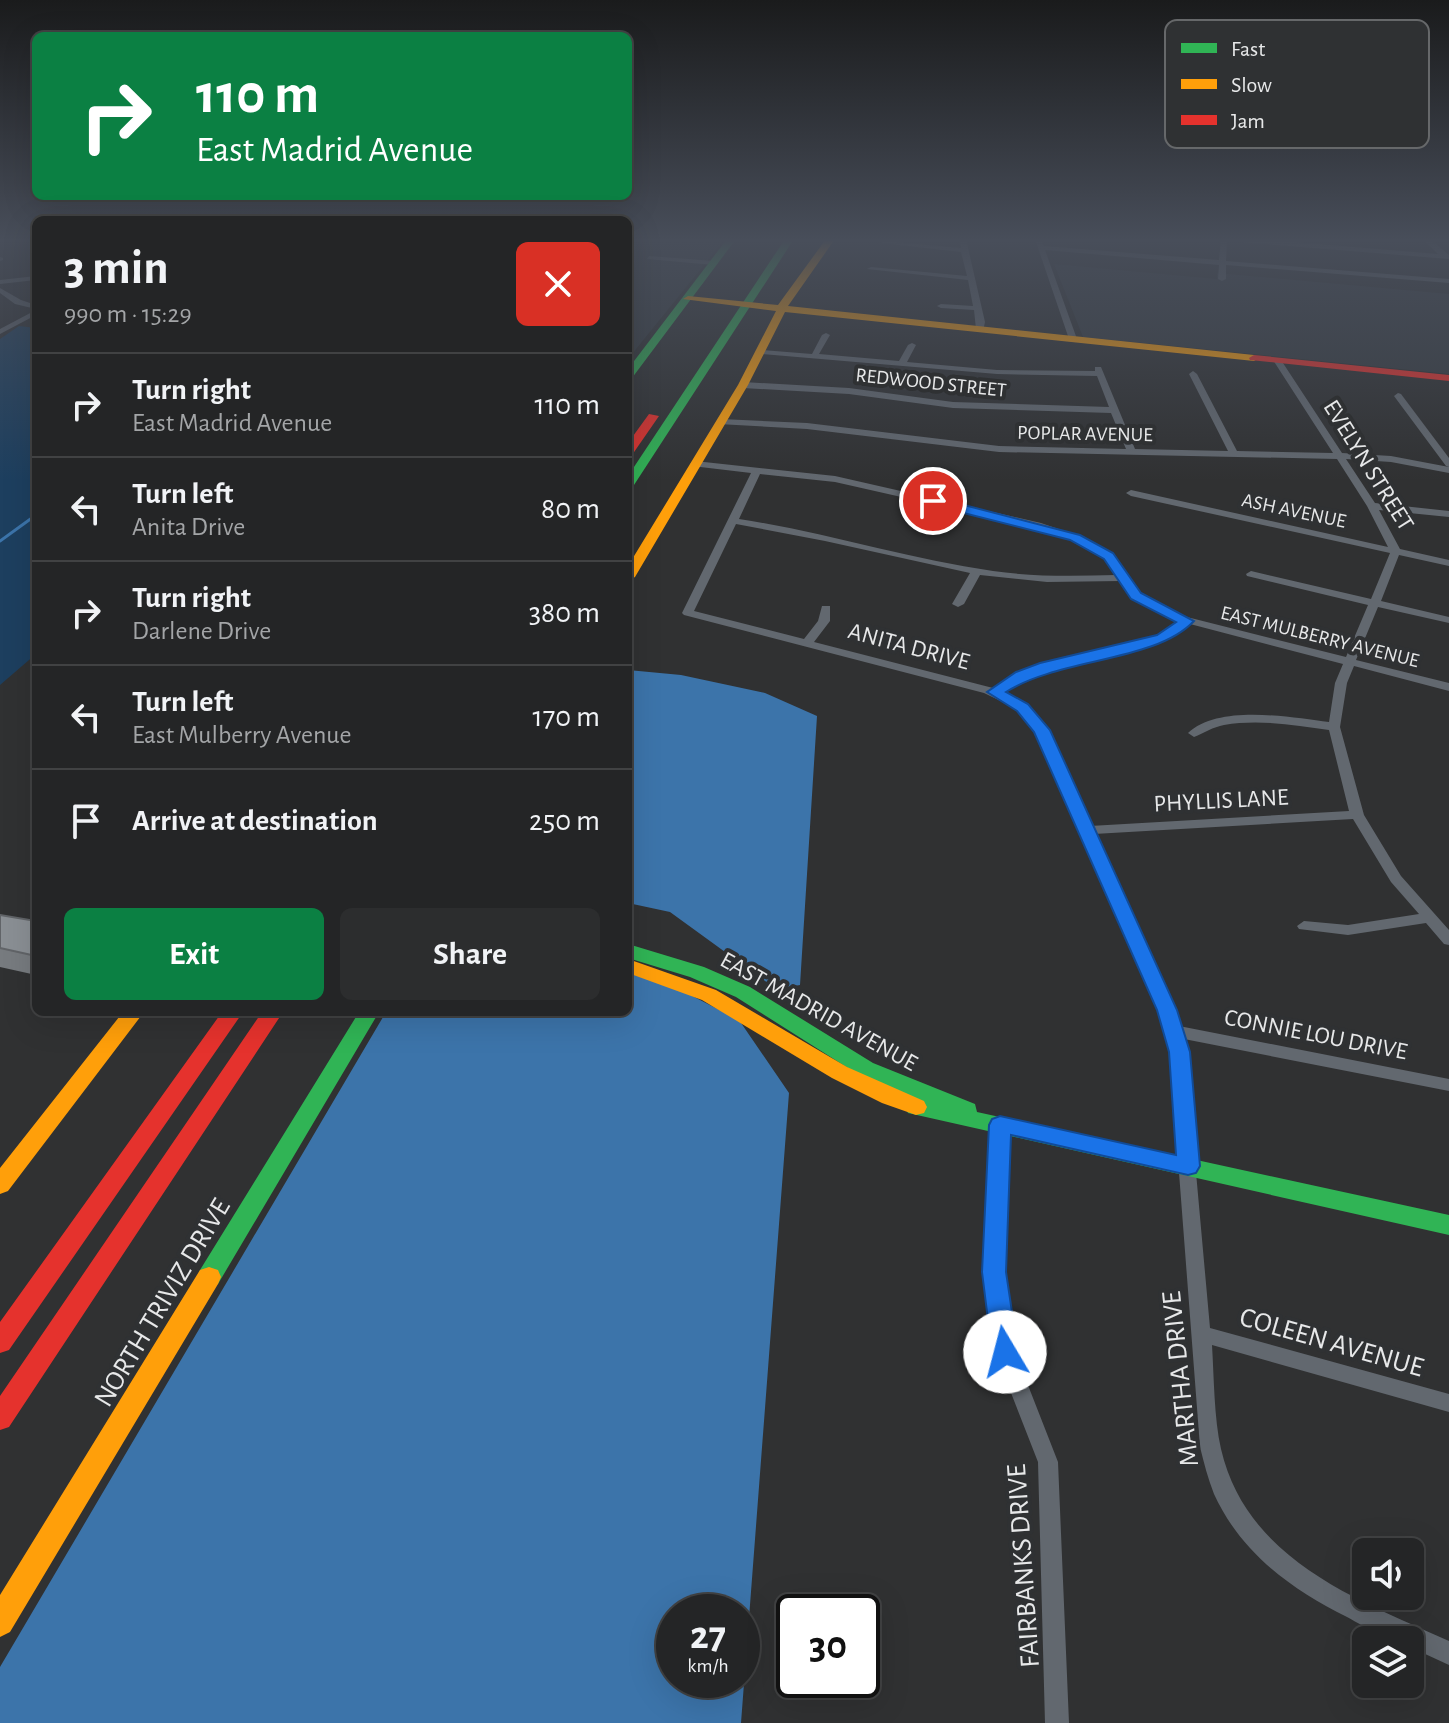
<!DOCTYPE html>
<html lang="en">
<head>
<meta charset="utf-8">
<style>
	:root { --surface:#242526; --page:#2c2d2e; --text:#f1f3f6; --muted:#a3a5a7; --line:#414243; --accent:#0b8043 }
	body { margin:0; font-family:"Alegreya Sans",sans-serif; background:var(--page); color:var(--text); height:100vh; display:flex; flex-direction:column; font-size:30px; white-space:nowrap }
	* { box-sizing:border-box; margin:0 }
	p { font-size:26px; color:var(--muted) }
	.icon { flex:none; width:44px; height:44px; fill:none; stroke:currentColor; stroke-width:2; stroke-linecap:round; stroke-linejoin:round }
	.map { position:relative; flex:1; overflow:hidden }
	.sheet { position:absolute; left:32px; top:216px; width:600px; height:800px; display:flex; flex-direction:column; background:var(--surface); border-radius:12px; box-shadow:0 8px 32px #0002,0 0 0 2px var(--line) }
	.sheet>* { flex:none }
	.banner { position:absolute; left:32px; top:32px; width:600px; height:168px; border-radius:12px; box-shadow:0 8px 32px #0002,0 0 0 2px var(--line); background:#0b8043; color:#fff; overflow:hidden }
	.buttons { position:absolute; left:1352px; top:1538px; display:grid; gap:16px }
	.buttons a { display:grid; place-items:center; width:72px; height:72px; border-radius:12px; background:var(--surface); box-shadow:0 8px 32px #0002,0 0 0 2px var(--line); font-size:40px }
	.speed { position:absolute; left:656px; top:1594px; display:flex; gap:16px; font-size:40px; font-weight:700; text-align:center }
	.speed>* { display:grid; place-content:center; width:104px; height:104px; border-radius:50%; background:var(--surface); box-shadow:0 8px 32px #0002,0 0 0 2px var(--line); line-height:1 }
	.speed small { font-size:20px; font-weight:400 }
	.speed .limit { border:4px solid #111; border-radius:12px; background:#fff; color:#111 }
	.pin { position:absolute; display:grid; place-items:center; width:68px; height:68px; color:#fff; margin:-34px; border:4px solid #fff; border-radius:50%; box-shadow:0 2px 8px #0007 }
	.me { position:absolute; width:88px; margin:-44px; rotate:352deg; stroke-linejoin:round; filter:drop-shadow(0 0 6px #0008) }
	.turn { display:flex; align-items:center; gap:28px; height:168px; padding:0 32px; font-size:36px }
	.turn .icon { width:104px; height:104px; stroke-width:2.5 }
	.turn b { display:block; font-size:56px; line-height:68px }
	.round { display:grid; place-items:center; flex:none; width:84px; height:84px; border-radius:12px; background:var(--page) }
	.summary { display:flex; align-items:center; justify-content:space-between; height:136px; padding:0 32px }
	h1 { font-size:48px; font-weight:700; line-height:60px }
	.action { display:flex; gap:16px; margin-top:auto; padding:16px 32px }
	.action a { flex:1; height:92px; border-radius:12px; background:var(--accent); color:#fff; font-size:32px; font-weight:700; line-height:92px; text-align:center }
	.action a+a { background:var(--page); color:var(--text) }
	ul { padding:0; list-style:none }
	li { display:flex; align-items:center; gap:24px; height:104px; padding:0 32px; border-top:2px solid var(--line) }
	li div { flex:1 }
	li b { display:block; font-size:30px }
	li em { font-style:normal }
	.map>svg:first-child { display:block }
	.built { fill:#373c41 }
	.green { fill:#1d3f5f }
	.water { fill:#3c74aa; fill-rule:evenodd }
	.lines { fill:none; stroke-linecap:round; stroke-linejoin:round }
	.stream { stroke:#3c74aa; stroke-width:3 }
	.street { fill:#62686f; fill-rule:evenodd }
	.fast { fill:#30b455; fill-rule:evenodd }
	.slow { fill:#ff9f0a; fill-rule:evenodd }
	.jam { fill:#e5322d; fill-rule:evenodd }
	.wall { fill:#777b7f }
	.building { fill:#8a8f94; stroke:#616468; stroke-width:2 }
	.route { fill:#1a73e8; stroke:#114b97; stroke-width:2 }
	.labels { text-anchor:middle; stroke-width:8; stroke-linejoin:round; paint-order:stroke }
	.far-street-label { font-size:20px; fill:#e7e8e9; stroke:#2f3133 }
	.street-label { font-size:24px; fill:#e7e8e9; stroke:#2f3133 }
	.near-street-label { font-size:28px; fill:#e7e8e9; stroke:#2f3133 }
	.key { fill:#2f3133; stroke:#66686a; stroke-width:2 }
	.key-label { font-size:22px; fill:#e7e8e9 }
</style>
</head>
<body>
<div class="map">
<svg width="1449" height="1723" viewBox="0 0 1449 1723">
	<rect width="100%" height="100%" fill="#303132"/>
	<path class="built" d="M628,239h97l-97,120z
		M1054,264l163,15v-6l232,21v80l-366,-37z"/>
	<path class="green" d="M19,326l17,2v326l-36,31v-346z"/>
	<path class="water" d="M628,670l53,5 84,18 52,23 -17,269 -24,4 -106,-77 -42,-9z
		M628,963l111,57 50,73 -48,630h-741v-56l386,-655h242zM674,1612h68v68h-68z"/>
	<g class="lines">
		<path class="stream" d="M0,541l36,-26"/>
		<path class="street" d="M959,239h7l19,83 -2,9 -7,-2 -2,-19 -33,-2 -4,-2 4,-2 32,2 -5,-26 -101,-11 4,-2 96,9 -6,-24 -80,-9 3,-2 77,7z
			M1035,239h6l3,7 175,14 2,-21h38l179,15 -15,-15h7l19,16v4l-222,-18 -1,20 223,18v4l-223,-18v14l-4,2 -4,-2 1,-14 -174,-15 32,89 -4,2 -4,-2z
			M649,256l65,5 4,2 -4,2 -67,-6z
			M0,257l3,1v2l-3,1z
			M36,276v4l-36,4v-4z
			M0,288l21,12 15,5v4l-21,-5 -15,-11z
			M36,310v5l-36,19v-5z
			M826,333l4,2 -11,19 80,7 9,-16 4,-2 4,2 -9,17 90,8 98,1v-4h6l34,82 93,2 -39,-77 4,-3 4,3 40,77 96,2 -60,-93 4,-2 4,2 61,93 49,3 58,11v6l-58,-11 -45,-3 29,44 74,8v6l-70,-7 21,39 49,11v6l-50,-11 -18,46 68,16v6l-71,-16 -22,53 93,23v8l-95,-25 -7,17 -7,44 24,88 37,61 48,54v15l-5,-1 -18,-21 -78,12 -49,-6 -2,-3 7,-5 44,4 71,-11 -28,-32 -38,-63 -259,15 72,155 13,37 270,53v12l-265,-52 26,289 239,66v18l-237,-67c2,32 2,73 9,104 26,111 135,150 228,192v24l-39,-18v-7c-23,0 -43,-12 -63,-23 -56,-28 -106,-64 -133,-123 -6,-15 -10,-31 -14,-47l-31,-405 -19,-53 -119,-266 -18,-16 -29,-14 -300,-78 -2,-2 69,-140 -59,-7 -2,-2 5,-3 140,15 206,47 38,13 34,18 27,40 35,20 171,43 22,-52 -121,-29 -1,-2 5,-3 120,28 19,-46 -259,-57 -5,-3 5,-3 257,57 -21,-41 -30,-47 -338,-7 -192,-23 -89,-5v-4l3,-1 86,4 192,23 127,3 -15,-36 -158,-5 -104,-14 -106,-6 -4,-3 4,-3 106,6 104,14 156,5 -12,-31 -100,-2 -235,-20 -4,-2 4,-2 50,4 10,-19zM760,474l75,8 199,45 37,13 34,18 11,17c-41,1 -82,2 -123,-4 -85,-12 -169,-39 -254,-52zM736,524l89,17 145,32 -18,31 6,3 6,-3 16,-29 67,7 74,-1 11,17 35,20 12,3c-54,41 -126,31 -186,67l-179,-46 16,-21v-15h-8l-4,15 -14,18 -110,-28zM1190,624l153,40 -8,19 -6,39c-40,-5 -110,-18 -141,11l6,4c10,-4 19,-10 30,-12 34,-6 71,0 105,5l20,81 -259,15 -48,-105 -21,-20 -19,-9c59,-35 133,-26 188,-68z
			M1398,393l3,1 48,64v9l-3,-1 -52,-70z
			M1000,1118l6,2 3,5 -6,147 12,80 43,110 11,261h-24l-7,-261 -43,-110 -10,-80 6,-147 3,-5z"/>
		<path class="fast" d="M727,239h9l-104,139 -4,1v-10z
			M785,239h9l-160,246 -6,4v-13z
			M628,944l76,23 46,20 123,76 102,41 2,8 472,103v20l-541,-122 -3,-6 3,-6 12,-1 -61,-25 -123,-78 -46,-20 -62,-19z
			M359,1012h20l-161,272 -9,3 -9,-3 -3,-7 3,-7z"/>
		<path class="slow" d="M826,239h9l-47,67 466,49 5,3 -5,3 -469,-49 -37,73 -113,192 -7,4v-15l110,-181 38,-74 -93,-12 5,-3 90,9z
			M628,959l88,31 131,77 77,34 3,6 -3,6 -8,2 -34,-12 -50,-25 -130,-78 -74,-27z
			M123,1012h21l-136,179 -8,3v-26z
			M209,1267l9,3 3,7 -3,7 -208,348 -10,5v-42l200,-325z"/>
		<path class="jam" d="M1254,355l195,20v6l-199,-21 -1,-2z
			M649,414l10,2 -27,39 -4,1v-13z
			M222,1012h21l-234,338 -9,3v-31z
			M262,1012h21l-274,415 -9,3v-34z"/>
	</g>
	<path class="wall" d="M0,915l36,6v54l-36,-8z"/>
	<path class="building" d="M0,915l36,6v35l-36,-8z"/>
	<linearGradient id="sky" x2="0" y2="1"><stop stop-color="#1a1b1c"/><stop offset="0.5" stop-color="#484e5a"/><stop offset="1" stop-color="#484e5a" stop-opacity="0"/></linearGradient>
	<rect width="1449" height="481" fill="url(#sky)"/>
	<path class="route" d="M933,497l147,38 33,18 28,40 53,28c-38,41 -135,37 -188,71l22,12 22,26 127,280 13,42 10,114 -4,7 -8,2 -177,-40 -5,137 12,80 -4,8 -9,3 -9,-3 -4,-8 -10,-80 7,-147 3,-6 8,-3 176,39 -7,-103 -12,-42 -123,-278 -17,-21 -30,-19 29,-20 24,-9 117,-28 19,-13 -45,-23 -27,-40 -34,-19 -142,-36v-6z"/>
	<g class="labels">
		<g class="far-street-label">
			<text transform="translate(931 382) rotate(6)" y="7">REDWOOD STREET</text>
			<text transform="translate(1085 433) rotate(1)" y="7">POPLAR AVENUE</text>
			<text transform="translate(1294 510) rotate(12)" y="7">ASH AVENUE</text>
			<text transform="translate(1320 636) rotate(14)" y="7">EAST MULBERRY AVENUE</text>
		</g>
		<g class="street-label">
			<text transform="translate(1369 465) rotate(58)" y="8">EVELYN STREET</text>
			<text transform="translate(909 646) rotate(15)" y="8">ANITA DRIVE</text>
			<text transform="translate(1221 800) rotate(-3)" y="8">PHYLLIS LANE</text>
			<text transform="translate(819 1011) rotate(29)" y="8">EAST MADRID AVENUE</text>
			<text transform="translate(1316 1034) rotate(11)" y="8">CONNIE LOU DRIVE</text>
		</g>
		<g class="near-street-label">
			<text transform="translate(161 1302) rotate(-59)" y="10">NORTH TRIVIZ DRIVE</text>
			<text transform="translate(1332 1341) rotate(16)" y="10">COLEEN AVENUE</text>
			<text transform="translate(1179 1379) rotate(-96)" y="10">MARTHA DRIVE</text>
			<text transform="translate(1022 1566) rotate(-94)" y="10">FAIRBANKS DRIVE</text>
		</g>
	</g>
	<rect x="1165" y="20" width="264" height="128" rx="12" class="key"/>
	<rect x="1181" y="43" width="36" height="10" fill="#30b455"/>
	<rect x="1181" y="79" width="36" height="10" fill="#ff9f0a"/>
	<rect x="1181" y="115" width="36" height="10" fill="#e5322d"/>
	<g class="key-label">
		<text x="1231" y="56">Fast</text>
		<text x="1231" y="92">Slow</text>
		<text x="1231" y="128">Jam</text>
	</g>
</svg>
<div class="buttons">
<a><svg class="icon" aria-label="sound" viewBox="0 0 24 24"><path d="M4 9h4l5-4v14l-5-4H4zM17 9q2 3 0 6"/></svg></a>
<a><svg class="icon" aria-label="layers" viewBox="0 0 24 24"><path d="M12 4l9 5-9 5-9-5zM3 14l9 5 9-5"/></svg></a>
</div>
<div class="speed"><div>27<small>km/h</small></div><div class="limit">30</div></div>
<div class="pin" style="left:933px;top:501px;background:#d93025"><svg class="icon" aria-label="arrive" viewBox="0 0 24 24"><path d="M6 21V4h12l-3 4 3 4H6"/></svg></div>
<svg class="me" style="left:1005px;top:1352px" viewBox="-20 -20 40 40"><circle r="19" fill="#fff"/><path d="M0-13L10 11 0 6-10 11z" fill="#1a73e8"/></svg>
<div class="banner">
<div class="turn"><svg class="icon" aria-label="right" viewBox="0 0 24 24"><path d="M7 20v-9h11M14 6l5 5-5 5"/></svg><div><b>110 m</b>East Madrid Avenue</div></div>
</div>
<section class="sheet">
<div class="summary"><div><h1>3 min</h1><p>990 m · 15:29</p></div><a class="round" style="background:#d93025;color:#fff"><svg class="icon" aria-label="close" viewBox="0 0 24 24"><path d="M6 6l12 12M18 6L6 18"/></svg></a></div>
<ul>
<li><svg class="icon" aria-label="right" viewBox="0 0 24 24"><path d="M7 20v-9h11M14 6l5 5-5 5"/></svg><div><b>Turn right</b><p>East Madrid Avenue</p></div><em>110 m</em></li>
<li><svg class="icon" aria-label="left" viewBox="0 0 24 24"><path d="M17 20v-9H6M10 6l-5 5 5 5"/></svg><div><b>Turn left</b><p>Anita Drive</p></div><em>80 m</em></li>
<li><svg class="icon" aria-label="right" viewBox="0 0 24 24"><path d="M7 20v-9h11M14 6l5 5-5 5"/></svg><div><b>Turn right</b><p>Darlene Drive</p></div><em>380 m</em></li>
<li><svg class="icon" aria-label="left" viewBox="0 0 24 24"><path d="M17 20v-9H6M10 6l-5 5 5 5"/></svg><div><b>Turn left</b><p>East Mulberry Avenue</p></div><em>170 m</em></li>
<li><svg class="icon" aria-label="arrive" viewBox="0 0 24 24"><path d="M6 21V4h12l-3 4 3 4H6"/></svg><div><b>Arrive at destination</b></div><em>250 m</em></li>
</ul>
<div class="action"><a>Exit</a><a>Share</a></div>
</section>
</div>
</body>
</html>
